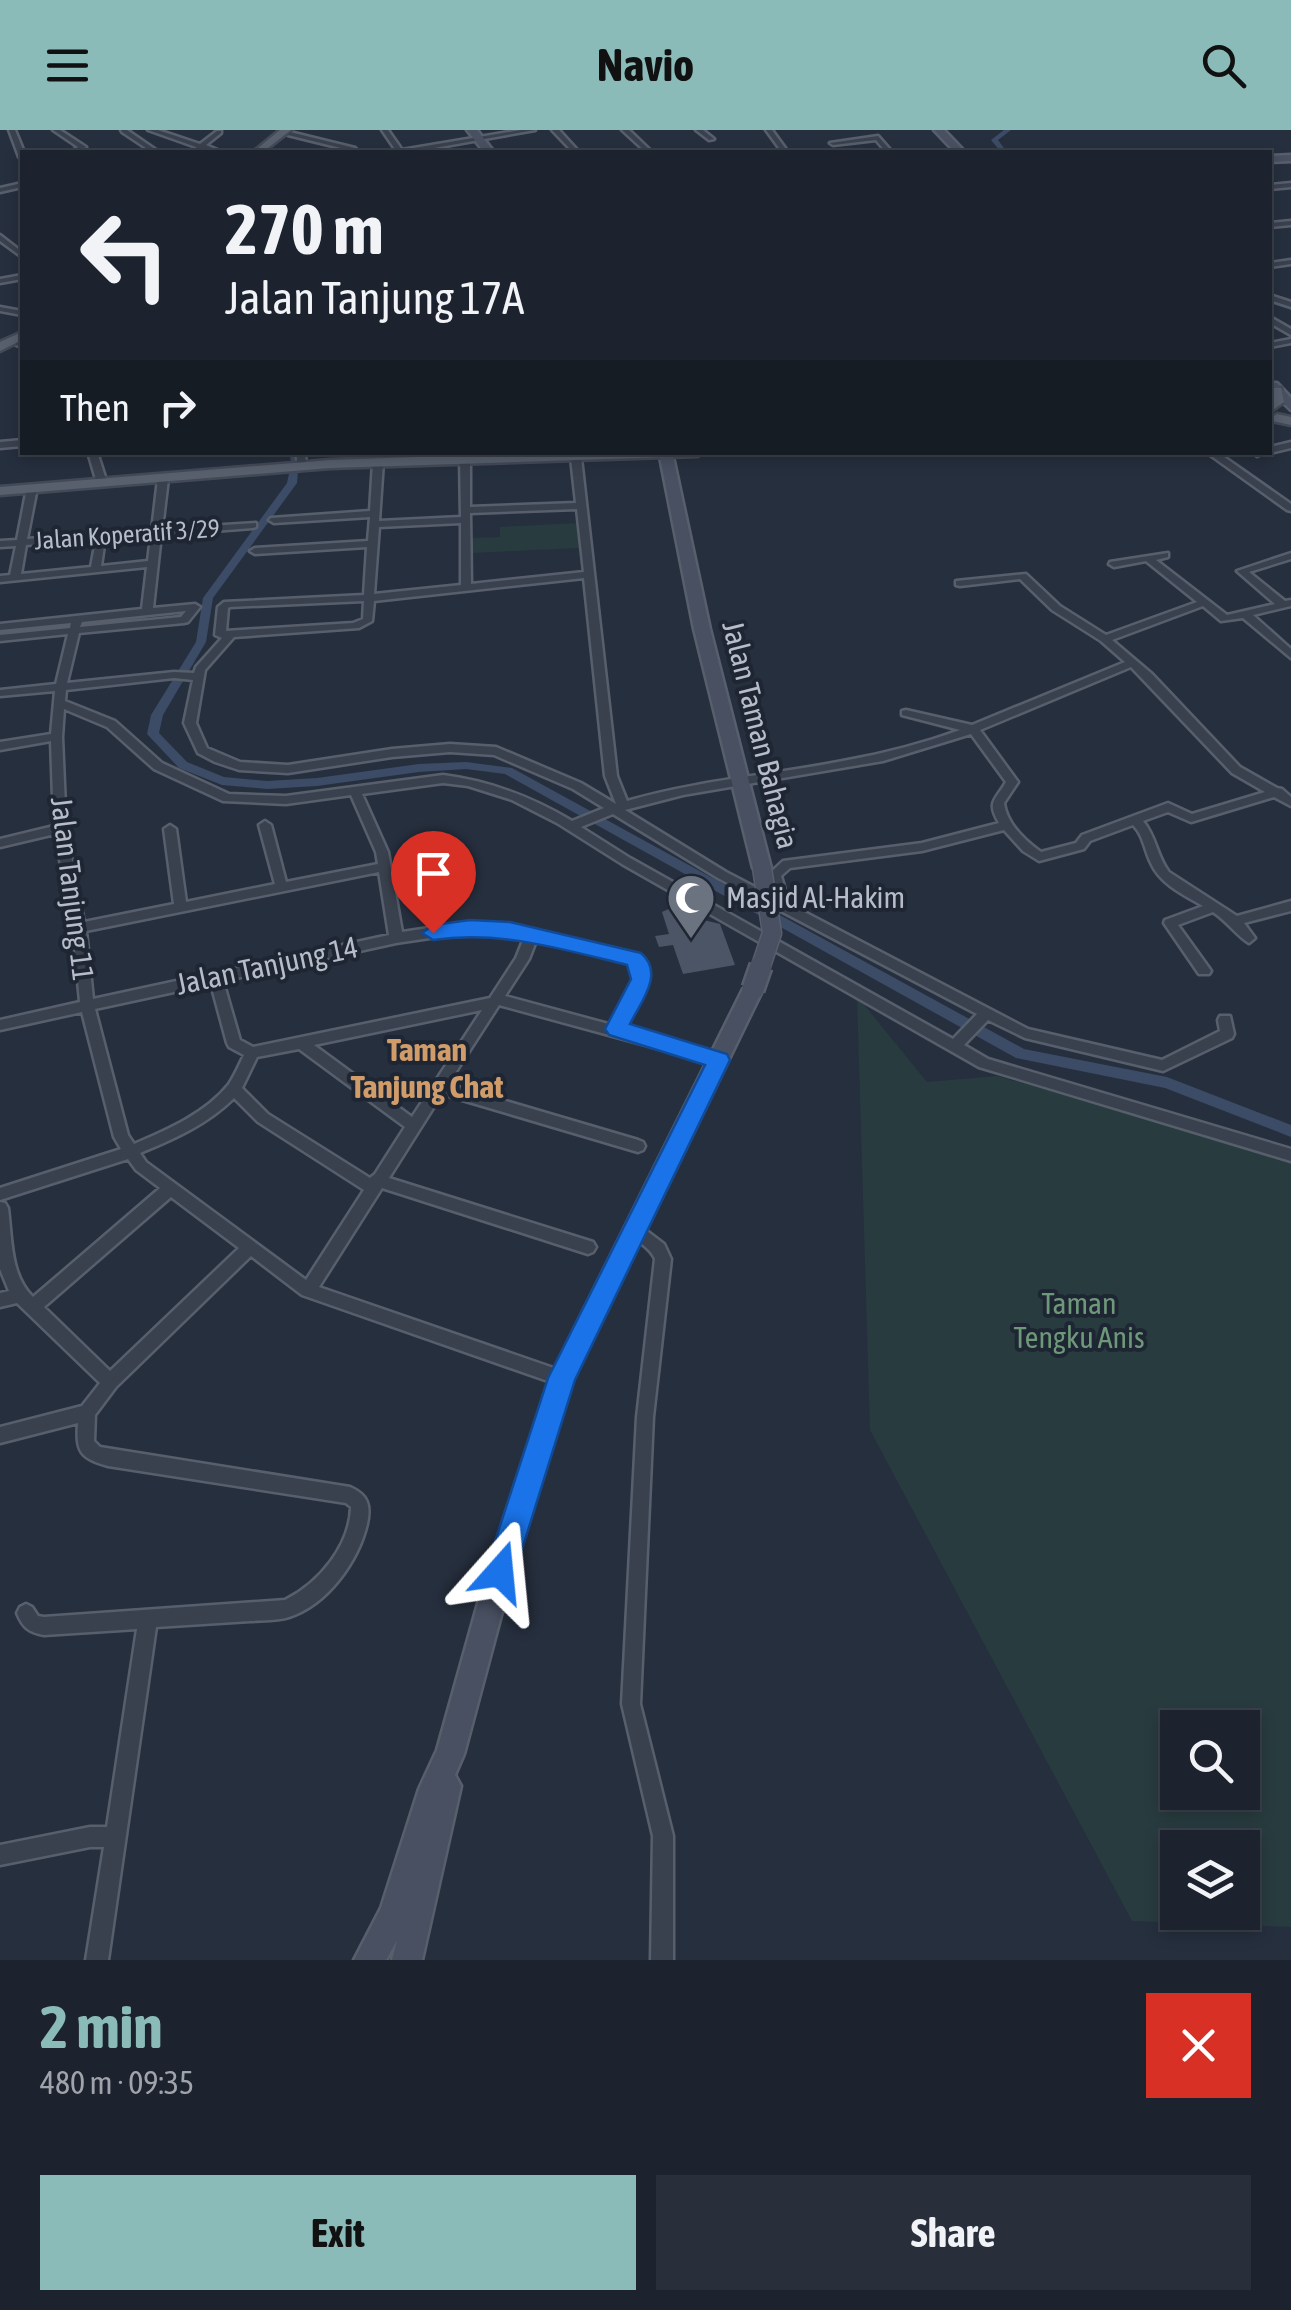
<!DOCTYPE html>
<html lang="en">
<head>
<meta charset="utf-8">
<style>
	:root { --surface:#1c232e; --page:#292f3a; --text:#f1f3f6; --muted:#a0a4aa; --line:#3a404a; --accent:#8bbbb9 }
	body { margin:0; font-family:"Asap Condensed",sans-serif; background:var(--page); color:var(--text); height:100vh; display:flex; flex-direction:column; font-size:38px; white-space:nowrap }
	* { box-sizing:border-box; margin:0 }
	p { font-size:32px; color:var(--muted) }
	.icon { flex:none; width:55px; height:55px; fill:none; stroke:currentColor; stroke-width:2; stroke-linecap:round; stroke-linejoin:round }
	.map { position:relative; height:1830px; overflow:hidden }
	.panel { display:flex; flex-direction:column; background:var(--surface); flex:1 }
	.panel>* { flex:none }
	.guide { position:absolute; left:20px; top:20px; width:1252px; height:305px; border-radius:0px; box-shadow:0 5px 15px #0003,0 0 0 2px var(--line); background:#1c232e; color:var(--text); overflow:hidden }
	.tools { position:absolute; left:1160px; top:1580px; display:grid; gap:20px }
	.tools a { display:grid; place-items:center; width:100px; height:100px; border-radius:0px; background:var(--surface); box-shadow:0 5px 15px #0003,0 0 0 2px var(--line); font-size:50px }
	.pin { position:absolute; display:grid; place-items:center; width:85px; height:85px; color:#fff; margin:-102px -42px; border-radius:50% 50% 50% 0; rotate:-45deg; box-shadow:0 0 10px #0007 }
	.pin .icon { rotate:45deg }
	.me { position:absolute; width:110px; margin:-55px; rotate:18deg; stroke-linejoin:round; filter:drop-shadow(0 0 8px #0008) }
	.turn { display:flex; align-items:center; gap:35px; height:210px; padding:0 40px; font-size:45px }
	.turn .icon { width:130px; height:130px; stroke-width:2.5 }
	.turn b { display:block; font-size:70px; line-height:85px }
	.then { display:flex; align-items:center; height:95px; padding:0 40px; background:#0003; gap:20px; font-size:38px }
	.round { display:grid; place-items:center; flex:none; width:105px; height:105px; border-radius:0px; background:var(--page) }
	.overview { display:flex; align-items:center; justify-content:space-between; height:170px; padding:0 40px }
	h1 { font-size:60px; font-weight:700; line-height:75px; color:var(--accent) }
	.button { display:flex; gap:20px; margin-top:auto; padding:20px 40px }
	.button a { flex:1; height:115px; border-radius:0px; background:var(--accent); color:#111; font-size:40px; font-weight:700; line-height:115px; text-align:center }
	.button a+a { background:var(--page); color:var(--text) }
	header { display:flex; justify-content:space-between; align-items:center; height:130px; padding:0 40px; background:var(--accent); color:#111; font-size:45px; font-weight:700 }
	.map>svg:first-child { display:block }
	.green { fill:#283b3f; fill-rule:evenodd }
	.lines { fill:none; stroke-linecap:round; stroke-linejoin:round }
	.canal { fill:#3c4b66; fill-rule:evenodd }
	.building { fill:#4c5566 }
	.street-casing { stroke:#585f6c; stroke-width:5 }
	.secondary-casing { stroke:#585f6c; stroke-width:5 }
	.primary-casing { stroke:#434a57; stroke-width:5 }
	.street { fill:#3a414e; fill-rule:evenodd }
	.secondary { fill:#485061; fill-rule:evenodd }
	.primary { fill:#58606e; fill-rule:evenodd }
	.secondary-bridge-far1-casing { stroke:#585f6c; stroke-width:21; stroke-linecap:butt }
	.secondary-bridge-casing { stroke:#585f6c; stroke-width:26; stroke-linecap:butt }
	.secondary-bridge-far1 { stroke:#485061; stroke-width:18 }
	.secondary-bridge { stroke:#485061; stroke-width:21 }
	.route { fill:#1a73e8; stroke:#114b97; stroke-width:2.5 }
	.labels { text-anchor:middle; stroke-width:8; stroke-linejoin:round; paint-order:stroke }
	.far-street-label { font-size:25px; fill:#b6bcc9; stroke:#1f2633 }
	.street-label { font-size:30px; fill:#b6bcc9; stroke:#1f2633 }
	.poi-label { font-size:30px; fill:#b6bcc9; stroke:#1f2633; text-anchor:start }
	.park-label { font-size:30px; fill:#6e987a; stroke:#1f2633 }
	.neighbourhood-label { font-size:32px; font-weight:bold; fill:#d09c6a; stroke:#1f2633 }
</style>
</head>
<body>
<header><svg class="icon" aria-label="menu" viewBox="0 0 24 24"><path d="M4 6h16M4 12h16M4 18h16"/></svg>Navio<svg class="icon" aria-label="search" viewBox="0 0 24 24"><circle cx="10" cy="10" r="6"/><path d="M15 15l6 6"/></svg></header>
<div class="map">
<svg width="1291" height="1830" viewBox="0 0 1291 1830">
	<rect width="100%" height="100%" fill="#262f3e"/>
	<path class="green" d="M577,393l2,25 -108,5v-15l29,-1v-10z
		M857,866l70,86 70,-6 294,82v769l-159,-6 -262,-491zM1178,1598h64v64h-64zM1178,1718h64v64h-64z"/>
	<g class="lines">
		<path class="canal" d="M1004,0h7l-13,10 9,12h-6l-10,-12z
			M1270,168l21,7v5l-21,-7z
			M289,322h9l-1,9h-6z
			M290,339l8,2 -1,12 -84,115 -7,44 -43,73 -4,18 28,29 37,15 43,4 50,-3 102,-14 47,-2 46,6 512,281 143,28 124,48v12l-126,-49 -149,-30 -511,-284 -39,-5 -47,3 -102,14 -50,3 -45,-4 -43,-17 -32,-34 4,-19 45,-73 7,-44 84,-115z"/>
	</g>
	<path class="building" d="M682,773l16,8 2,8 20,5 15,41 -52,9 -10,-29 -14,2 -4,-11 14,-2 -7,-22z"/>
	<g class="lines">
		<g class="street-casing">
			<path id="street" d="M9,0h6l9,22 -2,7 -3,-2z
				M53,0h7l26,17 -8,5h-7l7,-5z
				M121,0h6l32,22h-7l-30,-20z
				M148,0h10l42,14 17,-13h4v2l-15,12 16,7 -26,-3v-2z
				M382,0h6l14,20 119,-20h14l-123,22h-15z
				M552,0h7l20,22h-6z
				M622,0h7l23,22h-6z
				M696,0h7l11,9 -5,1z
				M766,0h6l16,22h-6z
				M290,2l65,16 1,1 -3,2 -65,-16z
				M878,6l14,16h-6l-10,-12 -43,5 -3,-2z
				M22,53v4l-22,5v-4z
				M1291,53v4l-21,2v-4z
				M1291,91v4l-21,2v-4z
				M0,105l22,17v5l-22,-16z
				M1291,130v4l-21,3v-4z
				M22,145v4l-22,4v-4z
				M1270,165l21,7v5l-21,-7z
				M0,177l22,4v4l-22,-4z
				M1270,187l21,12v6l-21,-12z
				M1291,209v4l-21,4v-4z
				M16,211l6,1v5l-6,-2z
				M22,310v6l-22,2v-6z
				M1291,312v6l-21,5 -1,-1 1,-5z
				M88,322h9l10,31 -2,2 -8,-2z
				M296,322h9l1,16 -8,-2z
				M1206,322h11l74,52v7l-4,-1z
				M1253,322h12l-8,4z
				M465,325l5,3v49l106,-4 -5,-45 5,-3 5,3 36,318 10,25c72,-21 147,-26 221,-41 38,-7 76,-17 112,-30l-58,-15v-4l4,-1 66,15 153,-63 -24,-21 -49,-31 -32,-31 -60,7 -4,-1v-4l70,-7 34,32 46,29 91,-33 -51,-41 -32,6 -5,-3 1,-2 58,-9v4l-12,3 71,55 48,-11 -38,-33 54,-18v6l-42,13 36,29 6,-1v6l-38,9 38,34v9l-48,-40 -22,3 -18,-15 -91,34 40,34 88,93 37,21 5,1 9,8v9l-17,-9 -83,25 -23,-10 -25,9c13,15 14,36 26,51l68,44 54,-15v10l-47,12 11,15 -6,5c-11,-6 -23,-23 -36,-31l-35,13 31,43 2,3 -2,3h-10l-35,-51 1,-3 38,-14c-19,-11 -43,-22 -52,-43 -7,-14 -7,-27 -18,-38l-43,16 -6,8 -45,12 -16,-10 -19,-21 -82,21 -132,17 -9,8 8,28 239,125 134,31 58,-29 -2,-11 2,-4h10l4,18 -2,4 -69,33 -138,-33 -37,-18 -24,25 24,14 303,90v12l-312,-94 -357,-203 -65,-41 -45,-23 -44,-14 -25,-3 -81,11 26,58 14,80 68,-10 40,3 128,30c23,20 -3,52 -14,74l95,26 5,1 2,4 -2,4 -5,1 -220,-60 -51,79 190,56 5,2 2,4 -2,4 -5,2 -196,-58 -53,84 204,64 3,5 -3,5 -5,2 -206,-66 -63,99 249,86 2,5 -2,5 -6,3 -260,-91 -51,-39 -135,131 -21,28 -1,26 6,6 250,40c18,8 21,18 17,37 -9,38 -40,81 -78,93 -12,4 -27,3 -39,4 -31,2 -63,4 -94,6l-48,333h-22l18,-113h-14l-90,18v-20l90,-18h17l30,-198 -93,6c-15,-3 -21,-7 -27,-22l3,-6 6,-3 6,3 6,9 6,1 241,-17c34,-17 65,-54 66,-93l-5,-4 -238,-37c-28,-8 -32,-14 -30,-43l-78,20v-16l82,-21 18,-23 -83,-80 -17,4v-14l9,-2 -9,-22v-67l5,1 3,5c4,31 2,67 25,89l127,-109 -24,-18 -8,-11 -128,41v-12l121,-39 -7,-12 -32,-125 -82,18v-10l80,-18 -7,-74 -18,-94 -55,13v-8l54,-13 -3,-85 -51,9v-8l51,-8 4,-43 -55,5v-6l56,-6 12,-50 -68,7v-6l70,-7 1,-5 -71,7v-6l142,-15 5,-42 -147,15v-6l10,-1 6,-29 -16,1v-6l17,-1 10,-52 5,-3 5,3 -10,51 125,-9 6,-51 5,-3 5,3 -6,50 94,-6v4l-3,1 -92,7 -8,73 42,-4 5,3 -12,15 -4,1 -105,10 -12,50 107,-11 20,1 2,-6 26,-29 -7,-3 3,-28 6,-5 140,-7 3,-48 -112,7 -5,-3 5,-3 113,-7 2,-24 -96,6 -5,-3 2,-2 99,-7 3,-49 5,-3 5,3 -4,59 82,-4 -1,-59zM577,379l7,63 -113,12 -1,-71zM461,393v62l-87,9 5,-67zM151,406l-3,25 -47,5 4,-27zM96,410l-5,27 -70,7 5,-29zM584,448l21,198 11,28 -35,-21 -85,-36 -46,-3 -58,5 -104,16 -48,-3 -33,-14 -11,-25 9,-53 29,-33 125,-9 13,-7 2,-20zM364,471l-1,18 -10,4 -127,8 2,-23 2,-1zM186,481l-5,6 -101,10 2,-5zM1131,537l101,106 33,19 -73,22 -24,-11 -86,32 -6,8 -35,9c-17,-12 -34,-28 -37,-49l14,-21 -38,-52zM174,548l19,2 -9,43 14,30 17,9 24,8 49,3 104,-16 58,-5 44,3 79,34 31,19 -32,13c-40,-24 -82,-40 -129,-46l-157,21 -57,-2 -67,-31 -47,-42 -50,-20 1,-11zM64,579l43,18 47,42 69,32 63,3 65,-9 25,57 2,12 -92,18 -15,-57 -6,-4 -6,4 16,59 -89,18 -10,-73 -6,-4 -6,4 10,75 -90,18 -18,-93 -4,-92zM971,604l35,48c-10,18 -20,19 -7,41l-77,20 -139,18 -15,14 6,22 -48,-25 -101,-62 58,-15 200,-34zM613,684l105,64 259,136 -24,25 -323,-181 -49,-31zM379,742l10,63 -296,64 -7,-68zM470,802l54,6 -8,20 -26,40 -237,49 -13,-7 -17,-59 173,-38zM536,811l93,21 5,4 1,13 -23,46 -107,-29 24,-37zM211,854l16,59 2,4 15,8c-5,10 -9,20 -15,29 -23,29 -62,46 -95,60l-6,-9 -33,-126zM482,880l-70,107 -98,-72zM299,919l106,78 -30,47 -5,4 -102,-64 -26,-26 15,-31zM234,968l24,24 106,68 -58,90 -160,-118 -6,-9c34,-14 68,-29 94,-55zM171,1067l68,51 -129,123 -66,-64z
				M635,1092l29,22 7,15 -18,158 -13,287 33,132v124h-22l2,-124 -31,-132 15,-287 18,-158c-5,-13 -21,-18 -28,-30l3,-5z"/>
		</g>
		<g class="secondary-casing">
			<path id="secondary" d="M467,0h10l17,22h-10z
				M934,0h10l21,22h-10z
				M1291,25v6l-21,1v-6z
				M1270,253h7l14,15v12l-21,-20z
				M659,322h13l38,177 61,239 -9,6 -9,-6 -59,-239z
				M753,852l10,7 -190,391 -60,191 -49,183 -9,21 6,11 -39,174h-30l5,-20 -11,20h-32l27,-52 38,-119 18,-39 50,-179 63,-193 193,-389z"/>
		</g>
		<g class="primary-casing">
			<path id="primary" d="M280,0h11l-28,22h-10z
				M22,202v8l-22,11v-9z
				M1273,258h8l3,14 -14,10z
				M1277,284l14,3v8l-19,-4 -1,-3z
				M561,322h143l-6,4 -368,12 -330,27v-8l330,-27z"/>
		</g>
		<use href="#street" class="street"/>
		<use href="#secondary" class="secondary"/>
		<use href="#primary" class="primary"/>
		<g class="secondary-bridge-far1-casing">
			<path id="secondary-bridge-far1" d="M760,839l12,-36 -10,-65"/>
		</g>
		<g class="secondary-bridge-casing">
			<path id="secondary-bridge" d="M753,859l8,-23"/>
		</g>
		<use href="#secondary-bridge-far1" class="secondary-bridge-far1"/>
		<use href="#secondary-bridge" class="secondary-bridge"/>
	</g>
	<path class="route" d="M470,790l40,2 131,31c24,20 0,49 -11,71l97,30 3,6 -155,320 -60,192 -5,10 -10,4 -11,-4 -4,-10 63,-194 157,-313 -96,-30 -4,-6 26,-50 -4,-14c-66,-16 -127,-35 -194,-25l-11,-7 11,-8z"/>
	<defs>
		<g id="mosque-pin" transform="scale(2.5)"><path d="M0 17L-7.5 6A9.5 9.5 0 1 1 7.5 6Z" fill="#6b7280" stroke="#1f2633"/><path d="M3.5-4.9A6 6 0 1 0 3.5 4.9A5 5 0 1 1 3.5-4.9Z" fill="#fff"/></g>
	</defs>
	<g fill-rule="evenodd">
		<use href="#mosque-pin" x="691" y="768"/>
	</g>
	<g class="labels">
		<g class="far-street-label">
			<text transform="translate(127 404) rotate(-4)" y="9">Jalan Koperatif 3/29</text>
		</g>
		<g class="street-label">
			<text transform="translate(760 605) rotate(76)" y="10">Jalan Taman Bahagia</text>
			<text transform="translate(72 759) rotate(83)" y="10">Jalan Tanjung 11</text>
			<text transform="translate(267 836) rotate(-12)" y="10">Jalan Tanjung 14</text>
		</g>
		<g class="poi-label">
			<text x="726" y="778">Masjid Al-Hakim</text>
		</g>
		<g class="park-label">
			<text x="1079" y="1184">Taman<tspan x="1079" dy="34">Tengku Anis</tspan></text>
		</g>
		<g class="neighbourhood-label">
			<text x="427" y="931">Taman<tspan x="427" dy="37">Tanjung Chat</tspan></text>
		</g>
	</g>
</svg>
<div class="tools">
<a><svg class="icon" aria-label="search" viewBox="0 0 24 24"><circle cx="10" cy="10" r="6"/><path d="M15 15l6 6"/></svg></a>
<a><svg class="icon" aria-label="layers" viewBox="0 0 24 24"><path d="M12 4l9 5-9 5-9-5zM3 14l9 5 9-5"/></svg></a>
</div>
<div class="pin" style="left:433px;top:803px;background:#d93025"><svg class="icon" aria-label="arrive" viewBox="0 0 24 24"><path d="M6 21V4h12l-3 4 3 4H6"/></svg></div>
<svg class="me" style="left:500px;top:1442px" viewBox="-20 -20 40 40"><path d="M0-17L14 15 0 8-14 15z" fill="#1a73e8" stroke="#fff" stroke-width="4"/></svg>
<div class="guide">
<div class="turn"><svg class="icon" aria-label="left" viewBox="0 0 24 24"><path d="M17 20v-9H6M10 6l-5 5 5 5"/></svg><div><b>270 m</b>Jalan Tanjung 17A</div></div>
<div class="then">Then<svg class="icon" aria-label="right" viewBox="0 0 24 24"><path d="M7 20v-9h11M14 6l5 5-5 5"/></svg></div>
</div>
</div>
<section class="panel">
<div class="overview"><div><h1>2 min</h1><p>480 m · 09:35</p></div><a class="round" style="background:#d93025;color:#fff"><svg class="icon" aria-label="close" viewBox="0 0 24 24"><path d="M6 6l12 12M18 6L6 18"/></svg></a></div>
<div class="button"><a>Exit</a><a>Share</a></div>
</section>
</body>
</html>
